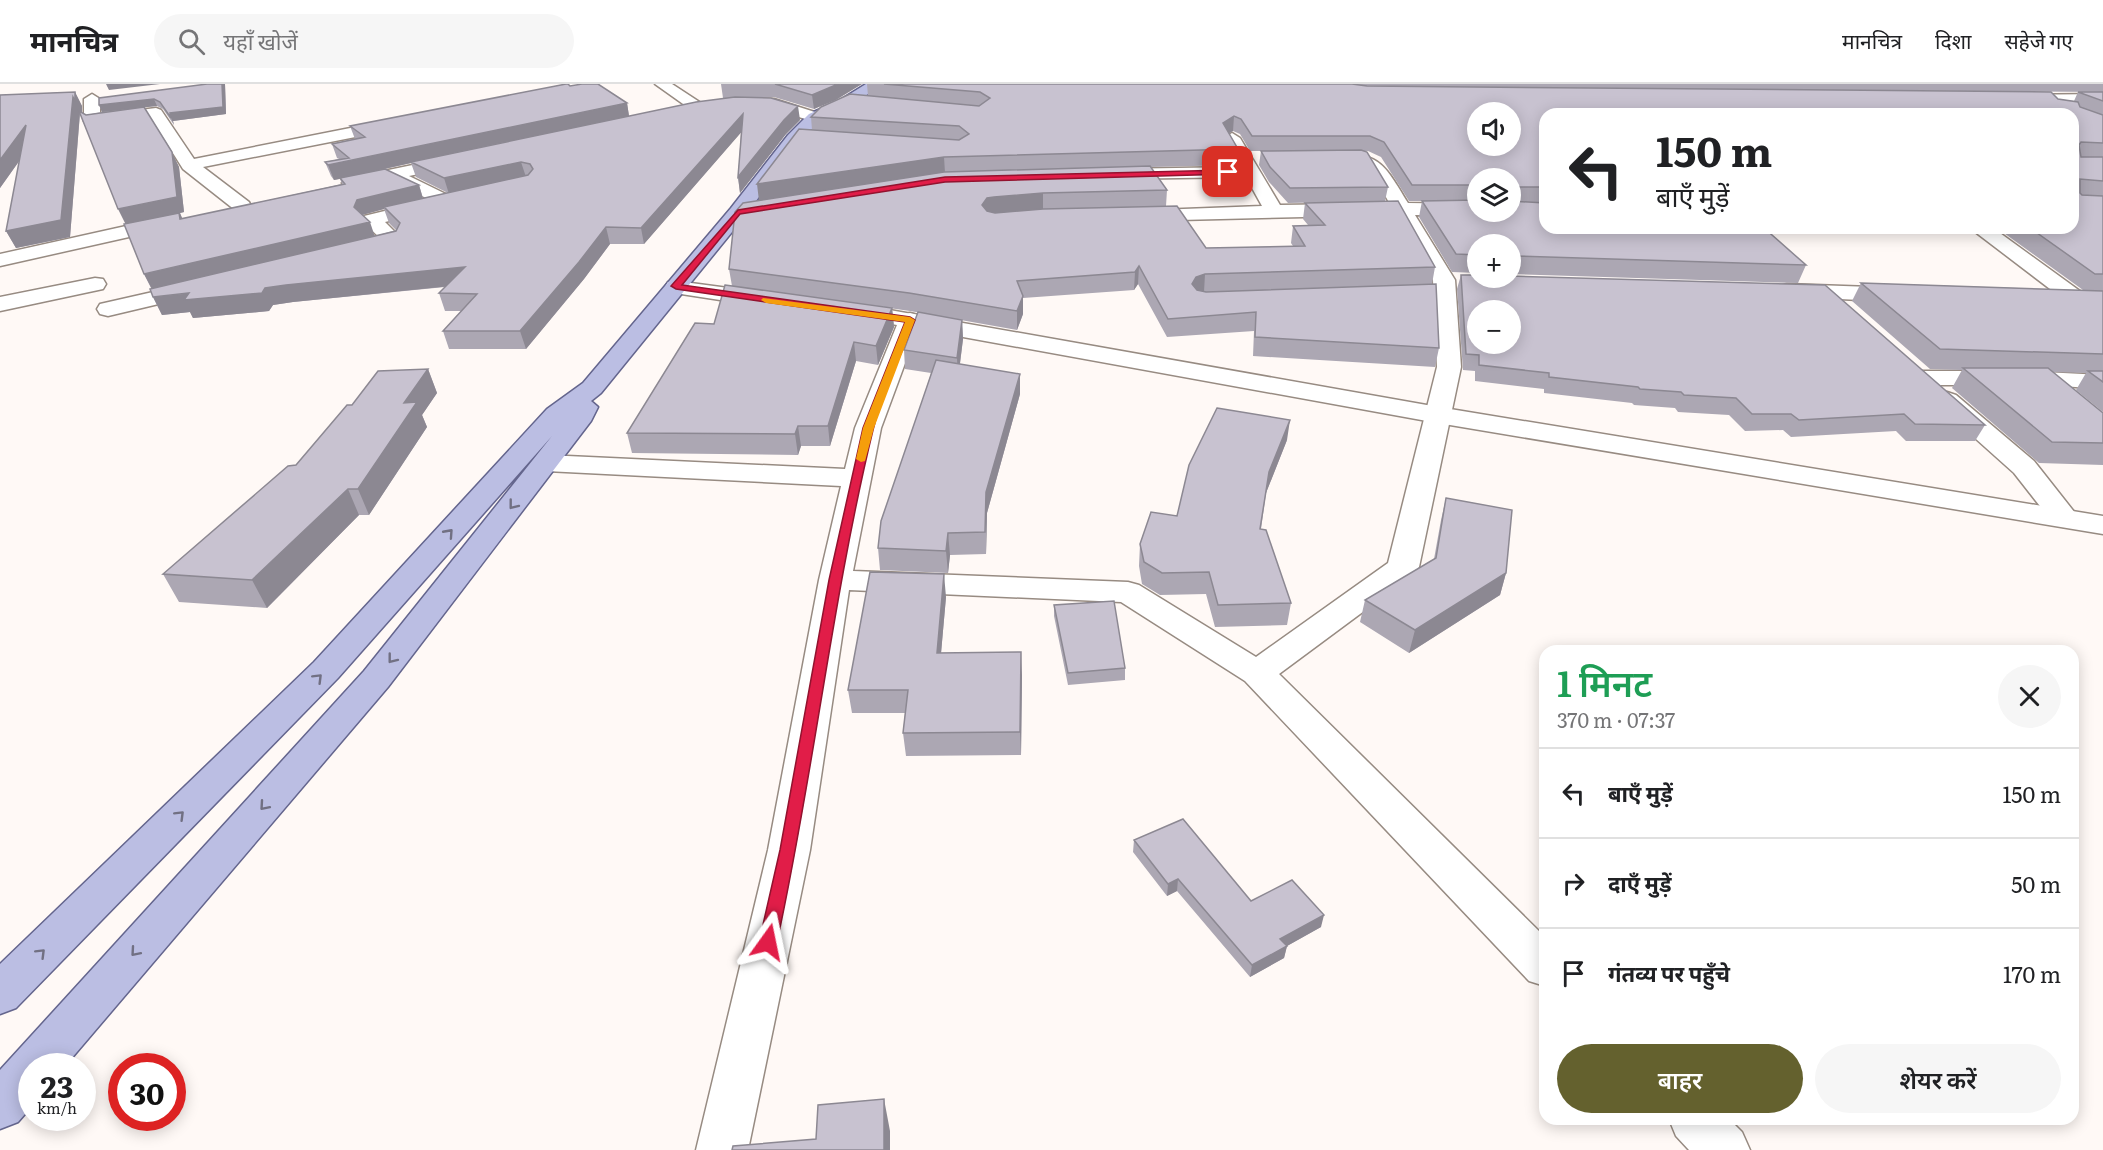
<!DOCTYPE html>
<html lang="hi">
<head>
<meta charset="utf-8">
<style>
	:root { --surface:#fff; --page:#f6f6f6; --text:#202124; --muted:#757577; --line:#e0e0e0; --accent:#64612e }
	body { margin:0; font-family:Literata,"Noto Sans Devanagari",serif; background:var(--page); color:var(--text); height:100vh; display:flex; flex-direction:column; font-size:22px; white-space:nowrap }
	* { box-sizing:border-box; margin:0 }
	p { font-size:20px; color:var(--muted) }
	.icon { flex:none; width:33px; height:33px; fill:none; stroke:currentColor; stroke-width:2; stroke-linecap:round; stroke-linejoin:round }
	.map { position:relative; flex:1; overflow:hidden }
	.drawer { position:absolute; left:1539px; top:561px; width:540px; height:480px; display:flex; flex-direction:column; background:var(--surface); border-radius:18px; box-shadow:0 3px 15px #0003 }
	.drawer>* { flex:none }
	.guide { position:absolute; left:1539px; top:24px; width:540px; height:126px; border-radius:18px; box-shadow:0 3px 15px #0003; background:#fff; color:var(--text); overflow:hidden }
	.buttons { position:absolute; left:1467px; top:18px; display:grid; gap:12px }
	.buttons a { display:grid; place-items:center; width:54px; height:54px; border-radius:50%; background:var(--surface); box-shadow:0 3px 15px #0003; font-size:30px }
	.speed { position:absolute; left:18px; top:969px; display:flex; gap:12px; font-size:30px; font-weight:700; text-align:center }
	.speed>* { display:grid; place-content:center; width:78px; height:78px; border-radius:50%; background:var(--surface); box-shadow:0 3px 15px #0003; line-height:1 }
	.speed small { font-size:15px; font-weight:400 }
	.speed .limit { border:9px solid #d22; background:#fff; color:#111 }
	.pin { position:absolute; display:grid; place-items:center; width:51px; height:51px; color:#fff; margin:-26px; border-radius:12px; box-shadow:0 3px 9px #0006 }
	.me { position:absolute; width:66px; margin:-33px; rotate:12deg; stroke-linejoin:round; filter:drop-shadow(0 0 4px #0008) }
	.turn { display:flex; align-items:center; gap:21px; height:126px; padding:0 18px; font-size:27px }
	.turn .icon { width:78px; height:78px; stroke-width:2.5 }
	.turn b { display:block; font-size:42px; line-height:51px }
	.round { display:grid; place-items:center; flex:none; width:63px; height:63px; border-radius:32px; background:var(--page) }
	.headline { display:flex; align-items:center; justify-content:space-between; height:102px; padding:0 18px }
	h1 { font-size:36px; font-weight:600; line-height:45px; color:#1e9e55 }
	.primary-button { display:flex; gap:12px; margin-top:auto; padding:12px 18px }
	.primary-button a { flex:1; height:69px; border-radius:36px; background:var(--accent); color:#fff; font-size:24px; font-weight:600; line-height:69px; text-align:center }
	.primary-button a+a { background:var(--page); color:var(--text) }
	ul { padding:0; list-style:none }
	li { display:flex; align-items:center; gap:18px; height:90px; padding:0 18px; border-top:2px solid var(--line) }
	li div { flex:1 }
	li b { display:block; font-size:22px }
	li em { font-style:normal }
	header { display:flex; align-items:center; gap:36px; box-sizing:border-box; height:84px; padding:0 30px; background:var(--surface); border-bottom:2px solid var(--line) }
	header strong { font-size:28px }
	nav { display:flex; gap:33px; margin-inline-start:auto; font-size:21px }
	.search { width:420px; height:54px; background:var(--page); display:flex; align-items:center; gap:15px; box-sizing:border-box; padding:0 21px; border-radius:33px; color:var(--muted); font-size:22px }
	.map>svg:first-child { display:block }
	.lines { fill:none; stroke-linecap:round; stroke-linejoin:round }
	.minor-casing { stroke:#978b82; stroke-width:3 }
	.tertiary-casing { stroke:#978b82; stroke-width:3 }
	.secondary-casing { stroke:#978b82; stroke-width:3 }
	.primary-casing { stroke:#64658d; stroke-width:3 }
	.minor { fill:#fff; fill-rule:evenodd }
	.tertiary { fill:#fff; fill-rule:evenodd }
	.secondary { fill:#fff; fill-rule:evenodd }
	.primary { fill:#bbbee3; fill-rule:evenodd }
	.wall { fill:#aca7b3; fill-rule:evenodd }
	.shaded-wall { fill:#8c8892 }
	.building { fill:#c8c2d0; stroke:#8c8892; stroke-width:1.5; fill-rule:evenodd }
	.oneway { stroke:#717083 }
	.route { fill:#e11d48; stroke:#92132f; stroke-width:1.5 }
	.slow { fill:#f59e0b }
</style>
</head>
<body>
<header>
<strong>मानचित्र</strong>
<div class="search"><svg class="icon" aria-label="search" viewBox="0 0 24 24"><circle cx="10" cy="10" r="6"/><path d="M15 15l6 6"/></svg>यहाँ खोजें</div>
<nav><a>मानचित्र</a><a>दिशा</a><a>सहेजे गए</a></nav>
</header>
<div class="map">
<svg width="2103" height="1066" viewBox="0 0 2103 1066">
	<rect width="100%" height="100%" fill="#fff9f6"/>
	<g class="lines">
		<g class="minor-casing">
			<path id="minor" d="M92,10l8,5v16l56,-7 5,2 33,49 202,-40 8,5 -8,5 -193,38 46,35 2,4 -2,4h-14l-52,-41 -32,-51 -59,8 -6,-2 -2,-3v-22z
				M2103,10v10l-88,1 -8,-5 8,-5z
				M1232,49l8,5 40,67 69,-1 7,2 2,4 -2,4 -7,2 -211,5 -7,-2 -3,-4 3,-4 131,-5 -16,-29 -134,2 -6,-1 -3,-4 3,-4 6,-1 128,-2 -16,-29z
				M1329,68c51,1 54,10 79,51l70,1v8h8l-8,4 -63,-1 40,65 6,87 -42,200 -5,7 -135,100 266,263v49l-16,-5 -284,-300 -124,-79 -272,-12 -39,260 -62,300h-52l72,-300 51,-270 22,-94 -295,-15 -10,-2 -4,-6 4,-6 10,-2 299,14 10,-41 44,-108 3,-5 8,-2 8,2 3,5 -40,108 -28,143 275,11 11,3 117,72 132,-94 49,-196 -4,-87 -59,-104c-14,-17 -32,-11 -51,-15l-3,-4 3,-4z
				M456,72l6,1 3,4 -3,4 -53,11 45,22 2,4 -2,4 -69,16 19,19 -3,4 -40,10 -7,-2 -3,-4 3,-4 26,-7 -19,-18 3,-4 66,-16 -40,-20 -39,8 -6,-1 -3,-4 3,-4z
				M171,132l7,2 3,4 -3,4 -178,40v-12z
				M1970,144h23l91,66h19v14l-32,-3z
				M95,194l8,1 3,5 -3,5 -103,22v-14z
				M197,198l8,1 3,5 -3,5 -97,23 -8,-2 -3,-5 3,-5z
				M1787,200l113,4 8,2 3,5 -3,5 -8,2 -121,-6 -3,-5 3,-5z
				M1923,287h79l9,2 3,5 -3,5 -9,2h-79l-9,-2 -3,-5 3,-5z
				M2043,288l60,3v14l-69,-5 -3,-5 3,-5z
				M1947,308l9,3 78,66 45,57 -5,6 -10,3 -10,-3 -40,-51 -76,-68 -4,-5 4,-5z
				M1669,1035h60l13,13 8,18h-61l-13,-14z"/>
		</g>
		<g class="tertiary-casing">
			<path id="tertiary" d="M655,0h17l29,19 36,-5 37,1 47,15 2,3 -8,5 -42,-13 -36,-1 -39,5 -5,-2z"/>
		</g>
		<g class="secondary-casing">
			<path id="secondary" d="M676,197l90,12 8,2 3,5 -3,5 -8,2 -98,-15 -3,-5 3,-5z
				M850,219l588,104 665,109v18l-665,-111 -596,-108 -3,-5 3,-5z"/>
		</g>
		<g class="primary-casing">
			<path id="primary" d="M866,0h17l-36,24 -26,12 -21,21 -55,75 -144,177 -10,8 7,6 -7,14 -203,266 -323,379h-33v40l-14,16 -18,7v-59l364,-399 188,-235 -214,242 -322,330 -16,6v-50l314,-302 233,-253 36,-26 148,-175 57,-73 21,-21 28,-12z"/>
		</g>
		<use href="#minor" class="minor"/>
		<use href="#tertiary" class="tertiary"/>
		<use href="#secondary" class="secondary"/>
		<use href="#primary" class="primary"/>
	</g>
	<path class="wall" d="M207,0h18l1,30 -53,7 1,4 -11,-16 -6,-3 -13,1 35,60 5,45 -4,1 2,6 160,-35 -2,-5 -6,1 -3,-4 -6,-14 14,-3 -2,-1 -5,-14 23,-5 -5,-13 220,-40 57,17 2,13 100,-18h-6l-2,-14h141l-48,25 -40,-12h-24l50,23 -14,14 -46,59 -2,-16 3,-45 -97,112h-34l-26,35 -58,70h-77l-6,-18 18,-20h-16l-6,-18 6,-6 -152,15 -20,3 -4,6 -76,7 -3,-6 -28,3 -9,-18 -2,-9 -7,-14 -18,-50 -46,-110 -10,123 -54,11 -10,-17 14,-71 -20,28v-93l75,-3 7,14v7l4,2 16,-3 -3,-7zM411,79l5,14 32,16 -25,5 -4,-13 -34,-16zM384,125l5,14 7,7 -21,6 -13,-21z
		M867,0h1236v8l-283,-2 238,9 16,2 4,-9h25v320l-27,-22 10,-17 -34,-1 51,41v52l-64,-2 -87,-75 10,-18 -32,-1 -78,-68 9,-18 222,7 -86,-62h76v-114h-528v114l261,37 -8,18 -288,-9v-30h-32v29l-26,-1 -33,-55 3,-16h-13l-28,-44 -13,-6h-5l25,36 -3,14 50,66 -3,17 7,64 -4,19 -182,-11 1,-25 -87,6 -29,-53 -4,6 -111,8v16l-6,16 -107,-19 -56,-8 38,5 2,19 -16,38 -22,-4 -26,85h-29l-3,9 -166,-2 -5,-20 87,-109 18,-38 -3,-17 30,-69 53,-70 -1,-13 57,-21zM1233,47l7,3 10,17h16h-5l-2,14 10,17 19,21 48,-1 -31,1 -2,16 5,6 -15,1 -2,17 2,3 -87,2 -40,-42 1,-16 -16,-23 85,-2 2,-16 -9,-16zM1478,94h32v34h-32z
		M1461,191l524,150 -10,16h-69l-10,-10 -105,6 -8,-7 -38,1 -16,-16 -51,-3 -3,-4 -41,-3 -2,-2 -88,-10v-4l-69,-8v-10l-12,-1 -6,-81z
		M962,236l1,19 -3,25 60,30 -33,119 -1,41 -36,1 -2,18 -68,-3 -2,-22 53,-175 -26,-4 -1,-19z
		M428,285l9,24 -15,22 5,12 -58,88h-10l-92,93 -88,-6 -16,-28 133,-109 56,-60z
		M1287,356l-21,53 -5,36 30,74 -4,22 -72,2 -9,-33 -46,1 -18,-11 -3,-18 1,-22 37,-28z
		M1446,414l60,75 -6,22 -91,58 -49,-31 5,-22 69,-41 7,-39z
		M946,513l-5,56 81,22 -1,80 -115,1 -3,-23 2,-20h-53l-4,-23z
		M1054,521l71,63v12l-57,5 -14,-69z
		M1134,756l117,61 70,26 -34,19 -3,12 -34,19 -73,-86 -10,5 -34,-44z"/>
	<path class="shaded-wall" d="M106,0h54l-51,6z
		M222,0h3l1,30 -53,7 1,4 -3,-7 -1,-5z
		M838,0h24l-26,16 -22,9 -2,-14z
		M75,8l7,14v9l-2,-3 -10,125 -54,11 -10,-17z
		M154,15l3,7 -55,6 -3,-7z
		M627,19l2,13 -218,46v1l-77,17 -6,-15z
		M798,22l2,14 -14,14 -46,59 -2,-16 46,-57z
		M743,30l2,14 -101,116 -3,-16z
		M1234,32l-1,15 -11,6 1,-14z
		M26,41l8,15 -34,48v-28z
		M172,68l7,15 5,45 -4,1 6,14 -60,-2 -8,-16z
		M944,73l1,16 -186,28 -2,-17z
		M521,78l5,15 -77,17 -5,-16z
		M419,101l4,14 -39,8v2l-22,6 -8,-8 3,-7z
		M1043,109v16l-56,6 -5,-10 5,-7 7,-1z
		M370,138l5,15 -223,52 -8,-15z
		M606,143l4,17 -26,35 -58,70 -6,-18z
		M1515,172l-5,16v-7l2,-7z
		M1139,182l-1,18 -4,6 1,-18z
		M465,183l6,17 -178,18 -20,3 -4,6 -76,7 -3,-6 -28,3 -9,-18z
		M1205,190l-1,18 -10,3 -2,-11 4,-7z
		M1023,212v18l-6,16v-19z
		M892,224l2,19 -16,38 -2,-19z
		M962,236l1,19 -5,39 -1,-20z
		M854,258l2,19 -26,85 -2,-20z
		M428,285l9,24 -15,22 5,12 -58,88 -11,-26 46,-86z
		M1020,290v20l-33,119 -1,41v-62z
		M1290,336l-3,20 -21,53 3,-21z
		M798,342l3,20 -3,9 -3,-21z
		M348,405l11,26 -92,93 -15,-28z
		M948,449l2,22 -2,18 -2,-22z
		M1506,489l-6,22 -91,58 6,-23z
		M944,490l2,23 -7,79 -2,-23z
		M1021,568l1,23 -1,80 -1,-23z
		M1178,795l-1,12 -10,5 1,-12z
		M1324,831l-3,12 -34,19 -3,12 -34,19 2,-12 28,-26z
		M884,1015l6,32v19h-6z"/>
	<path class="building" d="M207,0h15l1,23 -53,6 1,5 -11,-16 -6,-3 -55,6v-7z
		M566,0h2l2,2 12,-2h16l29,19 -299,62 -3,-3 24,-4 -17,-14 33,-7 -15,-11z
		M775,0h63l-26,11z
		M884,0h468l15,2 684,6 7,7 20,3 2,5 23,8v28l-22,-1 -2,3 2,12h22v24l-23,-2v14l2,2 21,1v78h-8l-65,-46h43v-114h-528v73h-33v6l-2,1v-16h-32v7h-66l-28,-43 -14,-6h-118l-11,-17 -7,-3 -11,7 15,26 -294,8 -187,27 42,-55 160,11 10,-6 -10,-8 -148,-9 10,-10 29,-13 129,12 11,-8 -10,-6zM1478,28h32v34h-32z
		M75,8v9l-2,-4 -12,123 -55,11 20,-106 -26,35v-65z
		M2078,8h25v9z
		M735,13l36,1 27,8 -14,14 -46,57 5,-63 -102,114 -35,-1 -27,35 -59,69h-77l34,-37 -38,-1 26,-26 -179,18 -21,3 -3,5 -78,7 5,-7 -36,4 -3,-8 246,-58 4,-8 -16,-16 144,-32 5,-6 -3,-5 -9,-2 -77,16 -33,-16 285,-60z
		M144,23l28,45 5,45 -59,12 -39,-98 7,4z
		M1361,66l6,2 21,35 -98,1 -20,-21 -9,-16z
		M1150,82l17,24 -124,3 -49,4 -7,1 -5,7 5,6 8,2 48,-4 134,-3 29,42 99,-2 -12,-20 32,-1 -20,-22 93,-2 37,66 -230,7 -9,3 -4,7 5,6 9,2 230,-8 3,64 -184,-11 1,-25 -88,7 -29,-53 -4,6 -118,9 6,15 -6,15 -108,-18 -180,-24 6,-57 8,-9 201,-31z
		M385,85l34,16 -62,15 -3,7 16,15 -226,52 -20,-50 55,-11 1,6 165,-35 -5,-6z
		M1478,116v12h32v-11l35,2v25h219l42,37 -291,-9 -3,2h-2v-14h-32v11l-22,-1 -34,-53z
		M1461,191h17v3h32v-2l315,9 160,140 -70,-1 -11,-10 -105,6 -8,-6h-39l-16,-16 -52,-3 -3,-3 -41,-3 -2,-2 -89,-10v-4l-70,-8v-10l-13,-1zM1478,226h32v34h-32z
		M1861,199l242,8v63l-163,-5z
		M725,201l167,23 -16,38 -22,-4 -26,84h-30l-3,8 -168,-1 68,-110 19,1z
		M918,228l44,8 -5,38 -53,-8z
		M936,276l84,14 -34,118 -1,40 -37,1 -2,18 -68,-3 3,-27z
		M1963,284h85l55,45v30l-51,-1z
		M428,285l-24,34 13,-1 -59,87h-10l-96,91 -89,-6 125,-108 8,-1 51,-60h5l26,-34z
		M2088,287h15v11z
		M1217,324l73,12 -21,52 -9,57 6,1 25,73 -73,2 -9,-33 -47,1 -18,-11 -4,-18 11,-32 26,4 12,-51z
		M1446,414l66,12 -6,63 -91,57 -50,-30 71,-42z
		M870,488l74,2 -7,79 84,-1 -1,80 -117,1 5,-43h-60z
		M1114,517l11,67 -57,5 -14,-68z
		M1183,735l68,82 41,-21 32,35 -44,24 7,7 -35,19 -74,-86 -10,5 -34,-44z
		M884,1015v51h-152l1,-4 83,-7 2,-34z"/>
	<defs><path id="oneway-chevron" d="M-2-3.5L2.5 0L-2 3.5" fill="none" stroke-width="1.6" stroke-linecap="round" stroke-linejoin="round" transform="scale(1.5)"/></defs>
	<g class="oneway">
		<use href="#oneway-chevron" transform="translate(513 421) rotate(128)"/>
		<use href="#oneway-chevron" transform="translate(449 449) rotate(-48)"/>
		<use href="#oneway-chevron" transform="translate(392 575) rotate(128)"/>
		<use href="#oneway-chevron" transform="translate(318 594) rotate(-45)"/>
		<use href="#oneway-chevron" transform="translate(264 722) rotate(131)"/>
		<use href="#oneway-chevron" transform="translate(180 731) rotate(-45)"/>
		<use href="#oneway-chevron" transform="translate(135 868) rotate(131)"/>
		<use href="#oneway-chevron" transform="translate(41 869) rotate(-45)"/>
	</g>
	<path class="route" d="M1228,86l2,4 -285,8 -205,32 -58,71 228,32 5,3c-14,35 -33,74 -42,110 -41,169 -59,342 -96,512l-2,6 -7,2 -6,-2 -3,-6 21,-92 49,-270 34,-152 42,-106 -229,-33 -5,-3 67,-76 207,-33z"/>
	<path class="slow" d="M763,214l147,19 5,3 -41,108 -9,33 -4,1 -5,-3 7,-31 42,-106 -139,-19 -5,-3z"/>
</svg>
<div class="buttons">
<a><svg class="icon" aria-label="sound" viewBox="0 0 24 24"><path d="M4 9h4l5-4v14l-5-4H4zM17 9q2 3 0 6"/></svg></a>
<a><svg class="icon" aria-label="layers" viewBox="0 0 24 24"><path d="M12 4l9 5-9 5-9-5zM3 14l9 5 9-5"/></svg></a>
<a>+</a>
<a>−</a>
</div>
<div class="speed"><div>23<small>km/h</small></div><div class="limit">30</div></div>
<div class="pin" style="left:1228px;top:88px;background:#d93025"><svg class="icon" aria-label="arrive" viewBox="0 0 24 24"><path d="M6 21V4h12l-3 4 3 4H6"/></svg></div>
<svg class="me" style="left:768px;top:858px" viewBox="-20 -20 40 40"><path d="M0-17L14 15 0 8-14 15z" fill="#e11d48" stroke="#fff" stroke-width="4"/></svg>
<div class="guide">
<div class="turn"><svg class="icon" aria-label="left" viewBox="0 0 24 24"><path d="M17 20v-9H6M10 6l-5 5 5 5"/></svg><div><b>150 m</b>बाएँ मुड़ें</div></div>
</div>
<section class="drawer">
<div class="headline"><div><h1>1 मिनट</h1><p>370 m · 07:37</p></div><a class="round"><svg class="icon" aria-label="close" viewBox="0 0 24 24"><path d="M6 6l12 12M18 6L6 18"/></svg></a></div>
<ul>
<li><svg class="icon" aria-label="left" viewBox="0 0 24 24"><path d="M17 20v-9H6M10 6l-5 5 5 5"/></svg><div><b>बाएँ मुड़ें</b></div><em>150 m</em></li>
<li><svg class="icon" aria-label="right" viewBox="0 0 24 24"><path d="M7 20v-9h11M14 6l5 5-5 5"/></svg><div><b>दाएँ मुड़ें</b></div><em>50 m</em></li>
<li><svg class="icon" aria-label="arrive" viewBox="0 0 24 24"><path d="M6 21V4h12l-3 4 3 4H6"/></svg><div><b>गंतव्य पर पहुँचे</b></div><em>170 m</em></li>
</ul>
<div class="primary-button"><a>बाहर</a><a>शेयर करें</a></div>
</section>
</div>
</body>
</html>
